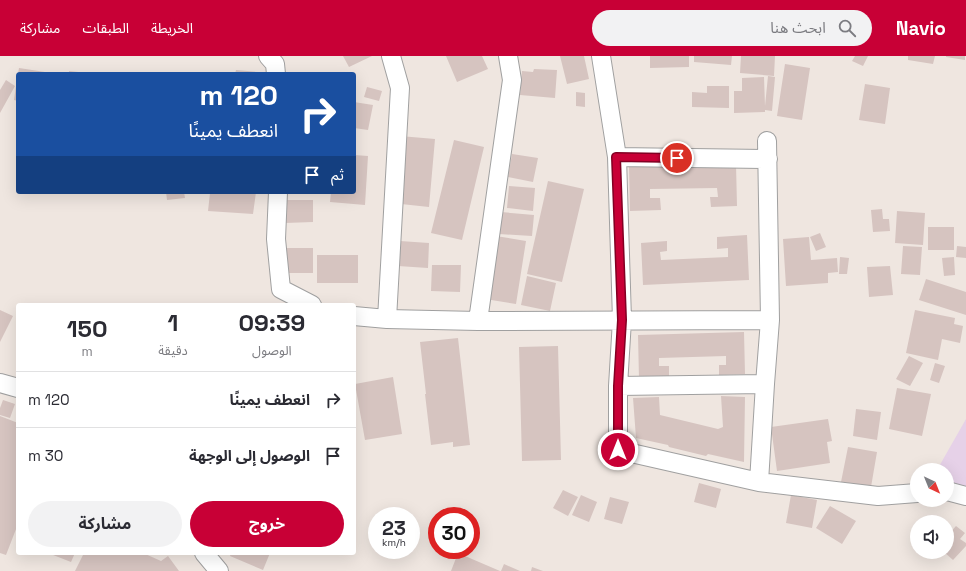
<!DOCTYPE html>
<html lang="ar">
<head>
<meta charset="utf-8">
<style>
	:root { --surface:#fff; --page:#f2f2f3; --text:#2b2b33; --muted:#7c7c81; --line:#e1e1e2; --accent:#c80036 }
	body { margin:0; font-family:"Space Grotesk","Noto Sans Arabic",sans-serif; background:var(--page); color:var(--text); direction:rtl; height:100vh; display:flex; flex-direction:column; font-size:15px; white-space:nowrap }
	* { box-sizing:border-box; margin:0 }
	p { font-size:13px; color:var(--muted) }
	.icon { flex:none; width:22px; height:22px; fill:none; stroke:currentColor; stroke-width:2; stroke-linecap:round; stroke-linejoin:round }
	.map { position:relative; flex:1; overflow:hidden; direction:ltr }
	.side { position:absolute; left:16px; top:247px; width:340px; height:252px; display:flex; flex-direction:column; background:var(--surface); border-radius:4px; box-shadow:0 4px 16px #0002; direction:rtl }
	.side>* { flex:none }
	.guide { position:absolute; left:16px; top:16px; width:340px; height:122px; border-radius:4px; box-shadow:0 4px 16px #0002; direction:rtl; background:#1a4fa0; color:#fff; overflow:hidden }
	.needle { width:26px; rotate:137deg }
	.tools { position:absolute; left:910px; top:407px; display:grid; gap:8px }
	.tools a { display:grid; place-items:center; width:44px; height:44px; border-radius:50%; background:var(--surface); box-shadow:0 4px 16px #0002; font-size:20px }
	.speed { position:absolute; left:368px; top:451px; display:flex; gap:8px; font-size:20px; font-weight:700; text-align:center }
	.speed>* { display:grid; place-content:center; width:52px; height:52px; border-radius:50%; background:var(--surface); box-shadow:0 4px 16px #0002; line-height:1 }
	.speed small { font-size:10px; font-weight:400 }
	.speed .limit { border:6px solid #d22; background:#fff; color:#111 }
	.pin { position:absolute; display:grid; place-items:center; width:34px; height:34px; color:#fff; margin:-17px; border:2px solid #fff; border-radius:50%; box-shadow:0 1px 4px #0007 }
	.me { position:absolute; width:44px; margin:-22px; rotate:0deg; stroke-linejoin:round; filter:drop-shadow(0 0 3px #0008) }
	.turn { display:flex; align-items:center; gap:14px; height:84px; padding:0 12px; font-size:18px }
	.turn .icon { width:52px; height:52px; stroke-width:2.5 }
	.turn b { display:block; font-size:28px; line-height:34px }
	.then { display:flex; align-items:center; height:38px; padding:0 12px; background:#0003; gap:8px; font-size:15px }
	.eta { display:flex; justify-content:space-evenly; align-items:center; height:68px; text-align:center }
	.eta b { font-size:24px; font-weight:700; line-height:28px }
	.cta { display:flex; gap:8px; margin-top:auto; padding:8px 12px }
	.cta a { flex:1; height:46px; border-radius:24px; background:var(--accent); color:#fff; font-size:16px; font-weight:700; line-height:46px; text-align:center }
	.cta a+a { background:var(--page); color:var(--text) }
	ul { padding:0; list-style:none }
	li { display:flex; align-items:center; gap:12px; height:56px; padding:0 12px; border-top:1px solid var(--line) }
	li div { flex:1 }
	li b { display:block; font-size:15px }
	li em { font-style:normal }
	header { display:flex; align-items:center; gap:24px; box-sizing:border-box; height:56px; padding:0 20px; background:var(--accent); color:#fff }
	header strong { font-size:19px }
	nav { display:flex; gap:22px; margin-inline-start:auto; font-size:14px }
	.search { width:280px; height:36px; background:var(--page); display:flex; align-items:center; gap:10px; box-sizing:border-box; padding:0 14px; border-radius:22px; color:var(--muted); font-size:15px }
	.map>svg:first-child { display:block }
	.industrial { fill:#e6d1e8 }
	.building { fill:#d6c4c0 }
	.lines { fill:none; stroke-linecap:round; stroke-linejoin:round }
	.minor-casing { stroke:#a0a0a0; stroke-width:20 }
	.minor { stroke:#fff; stroke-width:18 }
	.route-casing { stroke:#820023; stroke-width:10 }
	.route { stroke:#c80036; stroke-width:7 }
</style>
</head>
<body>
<header>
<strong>Navio</strong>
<div class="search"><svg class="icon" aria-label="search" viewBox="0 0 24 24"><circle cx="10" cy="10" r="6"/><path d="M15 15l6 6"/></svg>ابحث هنا</div>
<nav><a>الخريطة</a><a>الطبقات</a><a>مشاركة</a></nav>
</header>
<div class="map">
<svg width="966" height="515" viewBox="0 0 966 515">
	<rect width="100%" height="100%" fill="#efe6e0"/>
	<path class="industrial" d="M966,363v81l-19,-15v-15h-10z"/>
	<path class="building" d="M343,0h29l-23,11z
		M446,0h36l6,13 -31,13z
		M560,0h24l5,23 -22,5z
		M650,0h39v11l-39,1z
		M694,0h38l-1,9 -37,-3z
		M741,0h34l-1,20 -34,-3z
		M855,0h13l-5,10 -11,-5z
		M908,0h27l-2,8 -25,-4z
		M946,0h19v4l-19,-3z
		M785,8l25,4 -8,52 -25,-4z
		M19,12l26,4v2h-27z
		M534,13l23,1 -2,28 -35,-3 2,-24 11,1z
		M236,14l22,2v2h-23z
		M69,15l19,2 -1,1h-18z
		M768,20l7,1 -3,34 -7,-1v2l-31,1v-22h8v-13l22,-1 1,29z
		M17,23h1v22l-4,-1z
		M6,24l9,6 -15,27v-23z
		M865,28l25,4 -5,36 -26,-4z
		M707,30h22v22l-37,-1v-15l15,1z
		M367,31l15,4 -3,10 -15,-4z
		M576,36l9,1v14l-9,-1z
		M354,46l19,3 -5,25 -14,-2z
		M400,80l35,3 -6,68 -28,-3z
		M454,84l30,7 -22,93 -31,-7z
		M512,98l26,4 -5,24 -25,-5z
		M354,99l14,1 -3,49 -35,-3 1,-10h23z
		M736,108l1,42 -26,1 -1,-10h8l-1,-9 -67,1v9h10l1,12 -31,1 -1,-45z
		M548,125l36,8 -22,93 -35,-8z
		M509,130l26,2 -2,23 -26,-3z
		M166,136h18l1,6 -18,2z
		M215,136h41l-3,22 -45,-3 2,-18 5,1z
		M285,144h28v22l-28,1z
		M882,153l1,10h6l1,12 -17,1 -2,-22z
		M897,155l28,2 -2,32 -28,-2z
		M501,156l33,3 -2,21 -33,-2z
		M928,171h26v23h-26z
		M820,177l6,14 -10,4 -6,-14z
		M747,179l2,45 -106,5 -2,-42 26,-2v10l-7,1 1,8 67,-3v-9l-11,1v-12z
		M496,180l30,5 -10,63 -31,-5z
		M809,181l2,23 26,-2 1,14 -10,1v10l-42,3 -3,-47z
		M400,185l29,2 -1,25 -30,-2z
		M903,190l19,1 -2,28 -19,-1z
		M957,190l9,1v11l-10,-1z
		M284,192h29v25h-29z
		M317,199h41v28h-41z
		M840,201l9,1 -2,16h-8z
		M954,201l1,18 -11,1 -2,-18z
		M432,209h29l-1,27 -29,-1z
		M890,210l3,29 -24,2 -2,-30z
		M527,220l29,7 -6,28 -29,-6z
		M926,223l40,13v23l-47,-15z
		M0,254l13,6 -13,26z
		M915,254l40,8 -1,6 9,2 -3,17 -18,-4 -4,21 -32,-7z
		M744,276l1,42 -26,1v-10h7v-9l-67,2v8h10v12l-30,1 -1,-44z
		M458,282l12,107 -17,2v-5l-22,3 -6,-51h1l-6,-52z
		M558,290l3,114 -39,1 -3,-114z
		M909,300l14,7 -13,23 -14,-7z
		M935,307l10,3 -6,17 -9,-3z
		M393,321l9,57 -37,6 -10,-56z
		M897,332l34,6 -9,42 -33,-7z
		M721,340l24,1 -1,65 -36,-8 -2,2 -37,-9 -1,-2 -32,-7 -3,-40 26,-1 1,18 58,14 5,-2z
		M3,344l12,4 -5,14 -10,-3v-7z
		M856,353l25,3 -4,28 -24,-4z
		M0,360l18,7v101l-12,31 -6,-2z
		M828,363l4,22 -5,1 3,21 -53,8 -6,-44z
		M848,391l29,5 -6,35 -30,-5z
		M699,427l22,6 -5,19 -22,-6z
		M563,434l15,7 -10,19 -15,-8z
		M581,439l16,7 -8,20 -17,-7z
		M791,439l26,5 -5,28 -26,-5z
		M610,441l19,5 -7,22 -18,-5z
		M830,450l26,15 -14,23 -26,-16z
		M956,470l9,7 -5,6 6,4v3l-13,14 -9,-8h3v-16z
		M911,479h6v11l-5,1z
		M48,497h27l-4,9z
		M84,497h59l18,8 7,-5 11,15h-104z
		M231,497h39l-7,17 -33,-14z
		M458,497l42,18h-49z
		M504,508l16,7h-19z
		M532,511l11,4h-12z"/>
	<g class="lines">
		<g class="minor-casing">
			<path id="minor" d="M268,0l7,8 1,10
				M601,0l16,101 5,163 -4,66v64l141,32 119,14 39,-3
				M617,101l151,2
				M278,136l-2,47 5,50 31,16
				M354,260l33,3 91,2 292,-1
				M387,263l13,-231 -9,-32
				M478,265l34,-241 -4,-24
				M0,327l18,5
				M618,330l147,-2
				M759,426l6,-98 5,-64 -3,-179
				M947,435l19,5
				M204,497l15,18"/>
		</g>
		<use href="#minor" class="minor"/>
	</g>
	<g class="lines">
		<g class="route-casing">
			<path id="route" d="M618,394v-64l4,-66 -6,-163 61,1"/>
		</g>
		<use href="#route" class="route"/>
	</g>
</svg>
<div class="tools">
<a><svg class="needle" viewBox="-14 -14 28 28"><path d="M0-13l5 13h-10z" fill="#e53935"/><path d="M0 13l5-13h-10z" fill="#7c7c81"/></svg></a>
<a><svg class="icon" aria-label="sound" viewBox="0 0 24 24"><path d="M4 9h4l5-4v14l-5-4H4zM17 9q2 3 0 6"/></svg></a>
</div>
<div class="speed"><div>23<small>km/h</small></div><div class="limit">30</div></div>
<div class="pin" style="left:677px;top:102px;background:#d93025"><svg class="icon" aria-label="arrive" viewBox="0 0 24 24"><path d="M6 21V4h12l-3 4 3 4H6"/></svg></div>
<svg class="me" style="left:618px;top:394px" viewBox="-20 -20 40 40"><circle r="17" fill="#c80036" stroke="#fff" stroke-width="3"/><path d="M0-11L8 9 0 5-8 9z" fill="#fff"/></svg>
<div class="guide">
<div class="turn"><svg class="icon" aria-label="right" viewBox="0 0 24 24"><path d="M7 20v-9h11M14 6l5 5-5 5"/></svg><div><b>120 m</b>انعطف يمينًا</div></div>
<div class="then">ثم<svg class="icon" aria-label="arrive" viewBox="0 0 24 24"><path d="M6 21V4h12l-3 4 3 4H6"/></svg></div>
</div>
<section class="side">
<div class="eta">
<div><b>09:39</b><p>الوصول</p></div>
<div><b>1</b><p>دقيقة</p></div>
<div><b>150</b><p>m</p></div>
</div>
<ul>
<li><svg class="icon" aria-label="right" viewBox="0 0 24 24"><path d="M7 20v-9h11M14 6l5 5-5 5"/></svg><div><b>انعطف يمينًا</b></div><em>120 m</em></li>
<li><svg class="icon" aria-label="arrive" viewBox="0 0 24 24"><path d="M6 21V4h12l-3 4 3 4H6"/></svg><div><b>الوصول إلى الوجهة</b></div><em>30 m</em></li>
</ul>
<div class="cta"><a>خروج</a><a>مشاركة</a></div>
</section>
</div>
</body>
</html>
